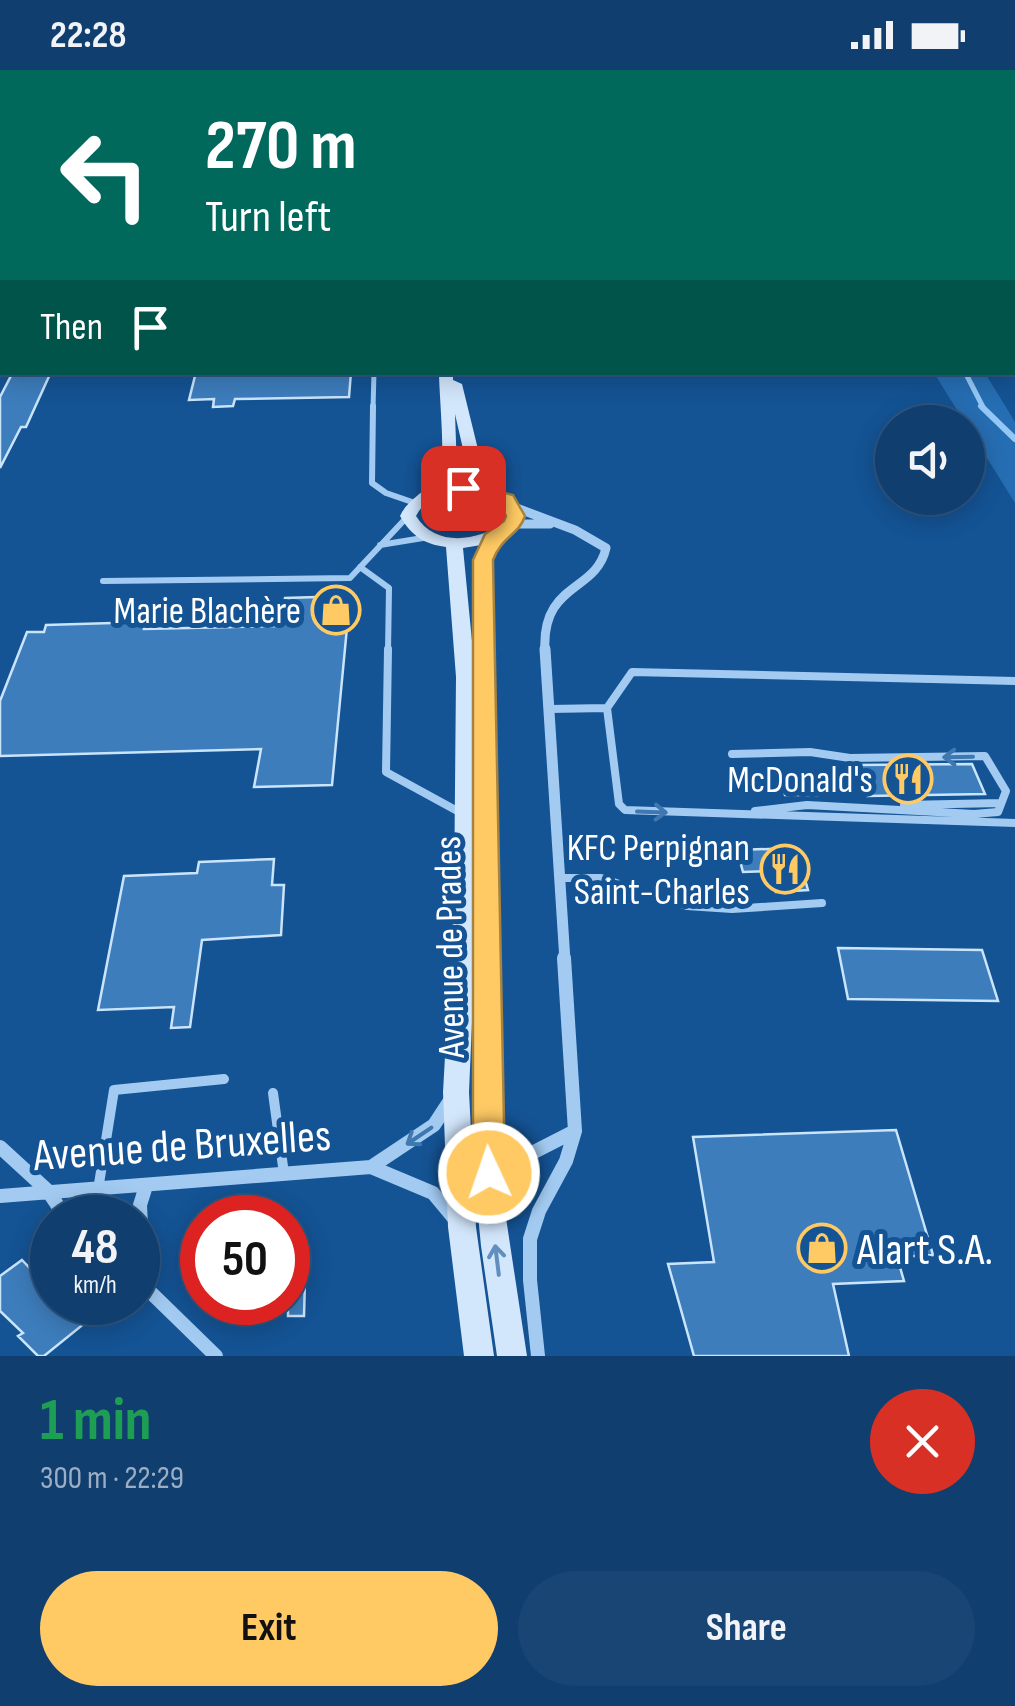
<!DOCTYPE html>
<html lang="en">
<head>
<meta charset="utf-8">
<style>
	:root { --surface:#0f3e6f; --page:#184574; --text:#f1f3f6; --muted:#9baec3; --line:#2f5782; --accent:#ffca64 }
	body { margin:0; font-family:"Sofia Sans Condensed",sans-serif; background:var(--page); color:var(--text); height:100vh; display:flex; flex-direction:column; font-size:38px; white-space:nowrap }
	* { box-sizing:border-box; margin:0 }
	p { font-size:32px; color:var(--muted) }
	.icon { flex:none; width:55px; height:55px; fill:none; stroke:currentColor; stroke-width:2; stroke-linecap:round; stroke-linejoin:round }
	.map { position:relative; height:1286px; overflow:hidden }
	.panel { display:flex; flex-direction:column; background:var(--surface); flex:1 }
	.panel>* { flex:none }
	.guide { position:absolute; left:0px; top:0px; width:1015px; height:305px; box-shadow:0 5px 25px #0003,0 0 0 2px var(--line); background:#00695c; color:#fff; overflow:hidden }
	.controls { position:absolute; left:875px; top:335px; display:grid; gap:20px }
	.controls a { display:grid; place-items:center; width:110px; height:110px; border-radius:50%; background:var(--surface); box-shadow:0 5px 25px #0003,0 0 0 2px var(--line); font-size:50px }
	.speed { position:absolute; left:30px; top:1125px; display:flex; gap:20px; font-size:50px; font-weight:700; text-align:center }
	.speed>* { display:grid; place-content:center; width:130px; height:130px; border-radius:50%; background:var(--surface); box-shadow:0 5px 25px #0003,0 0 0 2px var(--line); line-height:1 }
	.speed small { font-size:25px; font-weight:400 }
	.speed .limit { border:15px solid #d22; background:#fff; color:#111 }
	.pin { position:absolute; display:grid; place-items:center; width:85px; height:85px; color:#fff; margin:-42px; border-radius:20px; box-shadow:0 5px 15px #0006 }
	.me { position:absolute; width:110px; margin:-55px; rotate:357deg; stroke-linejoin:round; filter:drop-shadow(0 0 8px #0008) }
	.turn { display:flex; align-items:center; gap:35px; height:210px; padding:0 40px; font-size:45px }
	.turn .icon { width:130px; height:130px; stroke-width:2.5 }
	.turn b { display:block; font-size:70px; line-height:85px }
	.then { display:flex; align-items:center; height:95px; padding:0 40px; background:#0003; gap:20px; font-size:38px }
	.round { display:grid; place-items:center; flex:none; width:105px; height:105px; border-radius:52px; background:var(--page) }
	.summary { display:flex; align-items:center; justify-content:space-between; height:170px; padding:0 40px }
	h1 { font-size:60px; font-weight:700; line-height:75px; color:#1e9e55 }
	.cta { display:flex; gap:20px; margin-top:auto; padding:20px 40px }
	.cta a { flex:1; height:115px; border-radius:60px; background:var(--accent); color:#111; font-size:40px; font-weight:700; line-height:115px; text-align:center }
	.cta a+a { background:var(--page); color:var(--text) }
	.status { display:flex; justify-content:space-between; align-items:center; height:70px; padding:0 50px; background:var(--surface); direction:ltr }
	.status svg { height:28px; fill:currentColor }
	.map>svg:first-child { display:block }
	.green { fill:#266eb3 }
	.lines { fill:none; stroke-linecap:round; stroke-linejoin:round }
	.stream-far1 { stroke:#95c7f5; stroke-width:5 }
	.stream { stroke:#95c7f5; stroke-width:6 }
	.building { fill:#3d7dbc; stroke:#cae4fc; stroke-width:2.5 }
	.service-far3 { stroke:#a3cbf2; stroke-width:5 }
	.service-far2 { stroke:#a3cbf2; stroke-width:6 }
	.service-far1 { stroke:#a3cbf2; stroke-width:8 }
	.service { stroke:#a3cbf2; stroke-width:10 }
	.minor-far2 { stroke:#a3cbf2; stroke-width:9 }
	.minor-far1 { stroke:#a3cbf2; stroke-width:11 }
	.minor { stroke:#a3cbf2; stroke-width:14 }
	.secondary { fill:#d2e6fc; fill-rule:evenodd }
	.trunk { fill:#f6faff; fill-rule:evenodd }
	.oneway { stroke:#3f77b0 }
	.oneway2 { stroke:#608ebe }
	.route { fill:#ffca64; stroke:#a68341; stroke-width:2.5 }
	.labels { text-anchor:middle; stroke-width:10; stroke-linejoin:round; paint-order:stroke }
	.poi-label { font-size:38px; fill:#fff; stroke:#145394; text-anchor:end }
	.street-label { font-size:38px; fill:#fff; stroke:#145394 }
	.near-street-label { font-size:45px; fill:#fff; stroke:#145394 }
	.near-poi-label { font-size:45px; fill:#fff; stroke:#145394; text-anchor:start }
</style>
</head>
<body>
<div class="status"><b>22:28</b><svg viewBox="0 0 49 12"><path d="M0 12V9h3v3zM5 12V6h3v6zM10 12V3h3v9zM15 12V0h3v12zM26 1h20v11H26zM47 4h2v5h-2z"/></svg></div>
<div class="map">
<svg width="1015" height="1286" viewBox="0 0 1015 1286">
	<rect width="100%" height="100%" fill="#145394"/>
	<path class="green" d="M934,303h51l30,49v81z"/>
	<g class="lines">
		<path class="stream-far1" d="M965,302l19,37"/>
		<path class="stream" d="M981,336l34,33"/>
	</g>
	<path class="building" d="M13,302h38l-25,55h-5l-21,41v-71z
		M196,302h155l-2,25 -114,2 -2,7 -20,1 1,-8 -25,1z
		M350,526l-18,189 -78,2 7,-38 -261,7v-55l27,-69h17l2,-7 99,-3 -1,7 136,-3 5,-28z
		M972,694l13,30 -118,2 -10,-31z
		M812,704l6,21h-33l-5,-20z
		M796,778l12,42 -32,2 -6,-21 -27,1 -6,-22z
		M274,789l-2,26h12l-3,50 -79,5 -12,87 -19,1 3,-21 -76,3 26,-134 73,-3 2,-11z
		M838,878l144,2 16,51 -150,-2z
		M896,1060l37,125 -36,2 7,24 -71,3 16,72h-155l-26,-92 46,-2 -21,-125z
		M306,1173l-2,73h-16v-72z
		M22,1190l30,31v11h13l20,21 -41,33h-6l-20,-20 5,-3 -23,-22v-35z"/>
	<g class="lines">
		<path class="service-far3" d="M373,339l1,-37"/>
		<path class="service-far2" d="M373,336l-1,77 14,10 29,10
			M380,475l49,-8
			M360,497l29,21 -1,63
			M103,511l247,-3 58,-62"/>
		<path class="service-far1" d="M388,579l-2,123 75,41
			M1015,611l-383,-9 -25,36 12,96 6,6 390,13
			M549,639l58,-1
			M732,684l78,-2 40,6 135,-2 21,35 -8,21 -24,2 -167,-9 -52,6
			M904,735l97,-2
			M562,808h39l86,28 45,3 90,-6"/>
		<path class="service" d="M273,1023l11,81
			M98,1120l16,-100 110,-11"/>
		<path class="minor-far2" d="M514,437l61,23 31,18c-10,45 -65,34 -61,103
			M513,454h37"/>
		<path class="minor-far1" d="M545,579l20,312"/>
		<path class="minor" d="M489,1066l43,17 43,-22
			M0,1077l48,44 18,27
			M371,1097l62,26 20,24
			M0,1126l371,-29 63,-42 17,-26
			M138,1210l78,76
			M144,1214l-4,-79 6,-19
			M538,1286l-8,-76v-41l9,-28 27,-50 9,-30 -11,-173"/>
		<path class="secondary" d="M421,0h10l1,2h-9z
			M439,302h14v8l9,4 25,102 14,4 21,17 -1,17 -21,15 -8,22 9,424 -1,150 6,83 21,138h-30l-16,-110 -8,-83 2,-210 -6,139 7,135 18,129h-30l-16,-129 -5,-135 11,-194 2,-221 -10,-130c-23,-3 -35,-12 -46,-31 9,-20 35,-28 41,-47 4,-14 -2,-78 -2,-97zM455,344l16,70 -26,1 12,-15zM459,424l30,2 17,13 -1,13c-27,19 -69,26 -89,-6 9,-18 25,-21 43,-22zM481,475l-7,16v101l-11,-114z"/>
		<path class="trunk" d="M832,0h12l1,2h-12z
			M1012,254h3v15l-3,-1z
			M1012,289l3,1v15l-7,-3h4z"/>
	</g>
	<defs><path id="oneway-shaft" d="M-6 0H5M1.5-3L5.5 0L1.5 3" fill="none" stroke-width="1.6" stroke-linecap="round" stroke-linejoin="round" transform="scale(2.5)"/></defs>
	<g class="oneway">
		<use href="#oneway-shaft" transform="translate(958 687) rotate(179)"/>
		<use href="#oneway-shaft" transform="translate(652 742) rotate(2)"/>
		<use href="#oneway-shaft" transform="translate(419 1066) rotate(146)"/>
	</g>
	<use class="oneway2" href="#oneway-shaft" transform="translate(497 1190) rotate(-97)"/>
	<path class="route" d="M463,412l50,13 12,21c-6,19 -23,20 -32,44l12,613 -5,9 -11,4 -11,-4 -5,-9v-613l12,-26 19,-13 2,-5 -7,-13 -43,-11 -2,-4z"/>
	<defs>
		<g id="shop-ring" transform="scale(2.5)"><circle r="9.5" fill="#145394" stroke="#ffca64" stroke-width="1.5"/><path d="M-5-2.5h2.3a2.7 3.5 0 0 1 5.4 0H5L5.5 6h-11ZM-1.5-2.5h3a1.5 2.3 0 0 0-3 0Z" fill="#ffca64"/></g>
		<g id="restaurant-ring" transform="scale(2.5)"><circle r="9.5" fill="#145394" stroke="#ffca64" stroke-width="1.5"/><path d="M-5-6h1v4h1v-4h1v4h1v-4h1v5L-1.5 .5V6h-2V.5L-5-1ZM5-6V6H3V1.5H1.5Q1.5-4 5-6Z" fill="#ffca64"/></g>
	</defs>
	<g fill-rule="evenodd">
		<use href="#shop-ring" x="336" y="540"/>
		<use href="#restaurant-ring" x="908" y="709"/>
		<use href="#restaurant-ring" x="785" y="799"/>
		<use href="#shop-ring" x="822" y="1178"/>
	</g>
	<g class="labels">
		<g class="poi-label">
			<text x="301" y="553">Marie Blachère</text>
			<text x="873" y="722">McDonald's</text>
			<text x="750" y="790">KFC Perpignan<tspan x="750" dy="44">Saint-Charles</tspan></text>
		</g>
		<g class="street-label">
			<text transform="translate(449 877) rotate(-91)" y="13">Avenue de Prades</text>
		</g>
		<g class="near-street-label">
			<text transform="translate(182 1074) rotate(-4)" y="16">Avenue de Bruxelles</text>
		</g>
		<g class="near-poi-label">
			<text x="857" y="1194">Alart S.A.</text>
		</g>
	</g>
</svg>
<div class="controls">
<a><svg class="icon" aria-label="sound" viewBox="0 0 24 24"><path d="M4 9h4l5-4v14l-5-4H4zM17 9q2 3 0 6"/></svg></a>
</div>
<div class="speed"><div>48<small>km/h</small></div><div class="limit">50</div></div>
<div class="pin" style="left:463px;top:418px;background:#d93025"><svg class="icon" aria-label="arrive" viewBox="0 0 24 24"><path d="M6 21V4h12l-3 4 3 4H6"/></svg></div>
<svg class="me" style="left:489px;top:1103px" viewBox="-20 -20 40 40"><circle r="17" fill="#ffca64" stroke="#fff" stroke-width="3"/><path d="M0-11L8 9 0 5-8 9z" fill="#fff"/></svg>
<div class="guide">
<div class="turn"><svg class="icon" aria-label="left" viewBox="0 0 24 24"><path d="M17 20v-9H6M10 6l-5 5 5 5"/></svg><div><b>270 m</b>Turn left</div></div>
<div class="then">Then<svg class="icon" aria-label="arrive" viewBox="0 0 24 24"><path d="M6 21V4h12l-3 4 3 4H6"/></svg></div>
</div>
</div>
<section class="panel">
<div class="summary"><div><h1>1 min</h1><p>300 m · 22:29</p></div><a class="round" style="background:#d93025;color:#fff"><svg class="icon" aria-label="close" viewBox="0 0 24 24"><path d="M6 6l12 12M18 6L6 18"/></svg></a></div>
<div class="cta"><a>Exit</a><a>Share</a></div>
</section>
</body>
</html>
